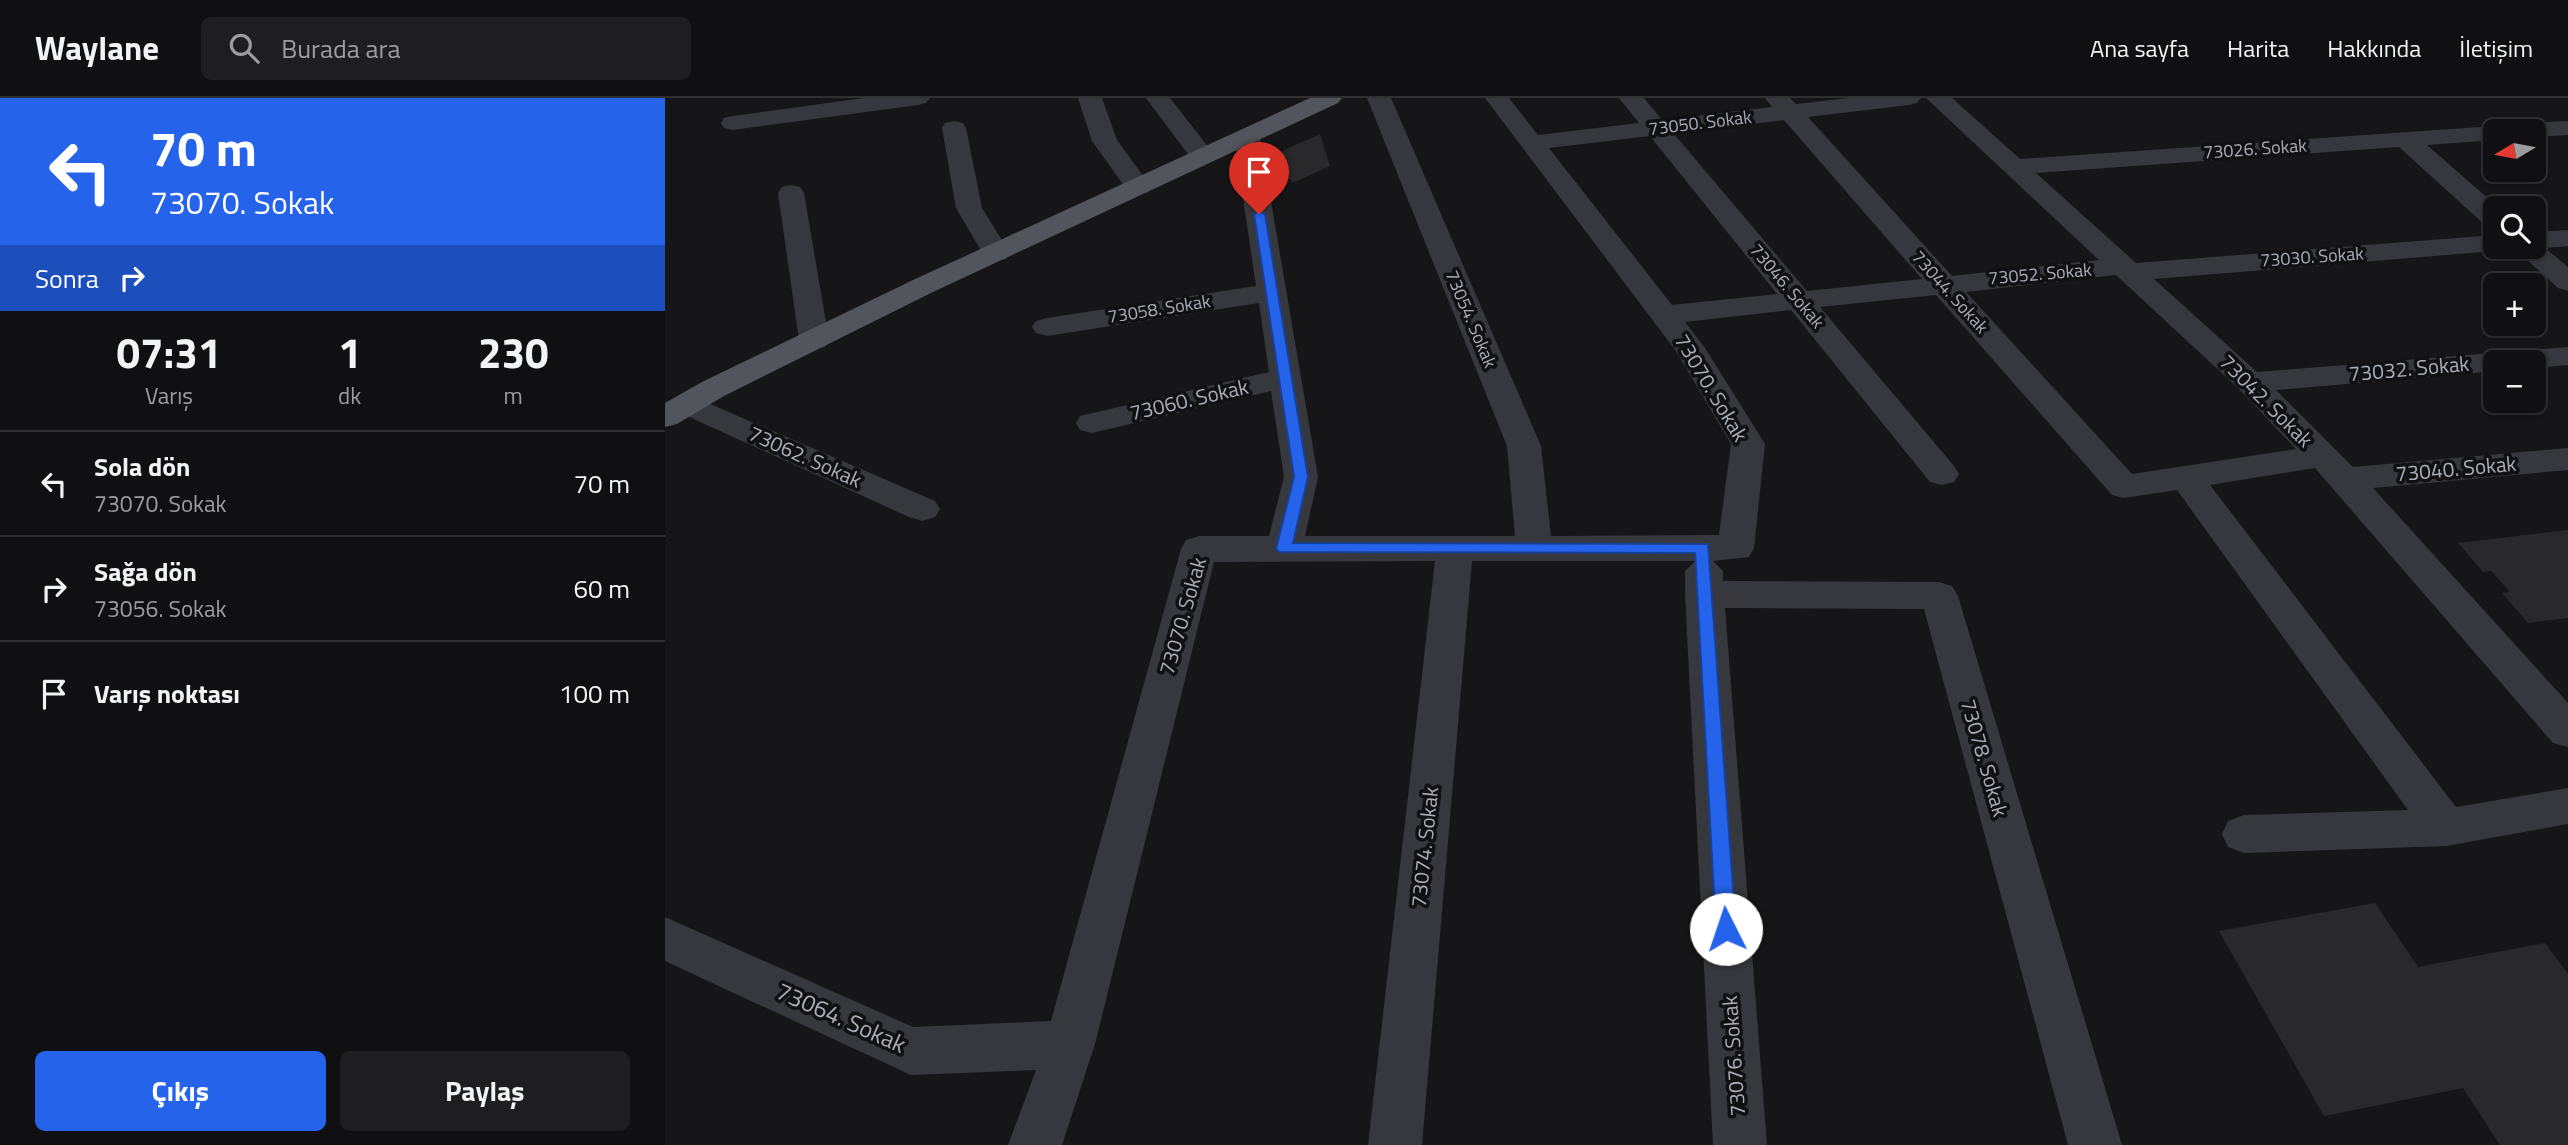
<!DOCTYPE html>
<html lang="tr">
<head>
<meta charset="utf-8">
<style>
	:root { --surface:#101012; --page:#1e1e20; --text:#f1f3f6; --muted:#9c9d9f; --line:#303032; --accent:#2563eb }
	body { margin:0; font-family:"Titillium Web",sans-serif; background:var(--page); color:var(--text); height:100vh; display:flex; flex-direction:column; font-size:26px; white-space:nowrap }
	* { box-sizing:border-box; margin:0 }
	p { font-size:23px; color:var(--muted) }
	.icon { flex:none; width:38px; height:38px; fill:none; stroke:currentColor; stroke-width:2; stroke-linecap:round; stroke-linejoin:round }
	.map { position:relative; flex:1; overflow:hidden }
	.drawer { display:flex; flex-direction:column; background:var(--surface); width:665px }
	.drawer>* { flex:none }
	.banner { background:#2563eb; color:#fff; overflow:hidden }
	.needle { width:46px; rotate:260deg }
	.controls { position:absolute; left:1818px; top:21px; display:grid; gap:14px }
	.controls a { display:grid; place-items:center; width:63px; height:63px; border-radius:10px; background:var(--surface); box-shadow:0 4px 10px #0003,0 0 0 2px var(--line); font-size:35px }
	.pin { position:absolute; display:grid; place-items:center; width:60px; height:60px; color:#fff; margin:-72px -30px; border-radius:50% 50% 50% 0; rotate:-45deg; box-shadow:0 0 7px #0007 }
	.pin .icon { rotate:45deg }
	.me { position:absolute; width:77px; margin:-38px; rotate:356deg; stroke-linejoin:round; filter:drop-shadow(0 0 5px #0008) }
	.turn { display:flex; align-items:center; gap:24px; height:147px; padding:0 35px; font-size:32px }
	.turn .icon { width:91px; height:91px; stroke-width:2.5 }
	.turn b { display:block; font-size:49px; line-height:60px }
	.then { display:flex; align-items:center; height:66px; padding:0 35px; background:#0003; gap:14px; font-size:26px }
	.eta { display:flex; justify-content:space-evenly; align-items:center; height:119px; text-align:center }
	.eta b { font-size:42px; font-weight:700; line-height:49px }
	.cta { display:flex; gap:14px; margin-top:auto; padding:14px 35px }
	.cta a { flex:1; height:80px; border-radius:10px; background:var(--accent); color:#fff; font-size:28px; font-weight:700; line-height:80px; text-align:center }
	.cta a+a { background:var(--page); color:var(--text) }
	ul { padding:0; list-style:none }
	li { display:flex; align-items:center; gap:21px; height:105px; padding:0 35px; border-top:2px solid var(--line) }
	li div { flex:1 }
	li b { display:block; font-size:26px }
	li em { font-style:normal }
	header { display:flex; align-items:center; gap:42px; box-sizing:border-box; height:98px; padding:0 35px; background:var(--surface); border-bottom:2px solid var(--line) }
	header strong { font-size:33px }
	nav { display:flex; gap:38px; margin-inline-start:auto; font-size:24px }
	.search { width:490px; height:63px; background:var(--page); display:flex; align-items:center; gap:18px; box-sizing:border-box; padding:0 24px; border-radius:10px; color:var(--muted); font-size:26px }
	main { display:flex; flex:1; min-height:0 }
	.map>svg:first-child { display:block }
	.building { fill:#29292c }
	.lines { fill:none; stroke-linecap:round; stroke-linejoin:round }
	.minor { fill:#37383d; fill-rule:evenodd }
	.major { fill:#53555c; fill-rule:evenodd }
	.route { fill:#2563eb; stroke:#184099; stroke-width:2 }
	.labels { text-anchor:middle; stroke-width:7; stroke-linejoin:round; paint-order:stroke }
	.far-street-label { font-size:18px; fill:#a8adb8; stroke:#111113 }
	.street-label { font-size:21px; fill:#a8adb8; stroke:#111113 }
	.near-street-label { font-size:24px; fill:#a8adb8; stroke:#111113 }
</style>
</head>
<body>
<header>
<strong>Waylane</strong>
<div class="search"><svg class="icon" aria-label="search" viewBox="0 0 24 24"><circle cx="10" cy="10" r="6"/><path d="M15 15l6 6"/></svg>Burada ara</div>
<nav><a>Ana sayfa</a><a>Harita</a><a>Hakkında</a><a>İletişim</a></nav>
</header>
<main>
<section class="drawer">
<div class="banner">
<div class="turn"><svg class="icon" aria-label="left" viewBox="0 0 24 24"><path d="M17 20v-9H6M10 6l-5 5 5 5"/></svg><div><b>70 m</b>73070. Sokak</div></div>
<div class="then">Sonra<svg class="icon" aria-label="right" viewBox="0 0 24 24"><path d="M7 20v-9h11M14 6l5 5-5 5"/></svg></div>
</div>
<div class="eta">
<div><b>07:31</b><p>Varış</p></div>
<div><b>1</b><p>dk</p></div>
<div><b>230</b><p>m</p></div>
</div>
<ul>
<li><svg class="icon" aria-label="left" viewBox="0 0 24 24"><path d="M17 20v-9H6M10 6l-5 5 5 5"/></svg><div><b>Sola dön</b><p>73070. Sokak</p></div><em>70 m</em></li>
<li><svg class="icon" aria-label="right" viewBox="0 0 24 24"><path d="M7 20v-9h11M14 6l5 5-5 5"/></svg><div><b>Sağa dön</b><p>73056. Sokak</p></div><em>60 m</em></li>
<li><svg class="icon" aria-label="arrive" viewBox="0 0 24 24"><path d="M6 21V4h12l-3 4 3 4H6"/></svg><div><b>Varış noktası</b></div><em>100 m</em></li>
</ul>
<div class="cta"><a>Çıkış</a><a>Paylaş</a></div>
</section>
<div class="map">
<svg width="1903" height="1047" viewBox="0 0 1903 1047">
	<rect width="100%" height="100%" fill="#161618"/>
	<path class="building" d="M655,36l10,32 -37,17 -3,-4 -18,2 -3,-22 4,-4z
		M1903,432v88l-40,5 -26,-30 8,-1 -19,-21 -8,1 -25,-29z
		M1710,805l43,64 127,-24 23,31v171h-68l-37,-57 -139,28 -105,-185z"/>
	<g class="lines">
		<path class="minor" d="M199,0h66l-4,5 -8,2 -185,25 -9,-2 -3,-5 3,-5 9,-2z
			M413,0h24l15,42 34,47 -4,6h-18l-37,-52z
			M481,0h24l46,59 -4,5h-18z
			M702,0h24l150,348 10,90 168,-1 12,-91 -55,-93 -191,-253h24l29,37 101,-12 -20,-25h25l18,22 110,-13 -7,-9h25l6,6 52,-6h73l-4,5 -8,2 -101,12 144,159 147,-16 -173,-162h26l68,61 475,-33 9,2 11,-4 53,-3v14l-34,2v-6h-39v9l-68,5 72,63h-4v19l-10,-2 -86,-78 -363,26 100,90 359,-28v12h11l-11,4 -341,28 103,93 311,-25v18l-34,3v-6h-39v9l-219,19 77,77 215,-19v22l-195,18 195,215v44l-15,-4 -238,-275 -105,17 246,322 112,-19v36l-122,22 -202,7 -16,-6 -6,-13 6,-13 16,-6 164,-5 -231,-320 -53,8 -12,-3 -176,-200 -116,12 134,159 5,8 -5,8 -12,3 -12,-3 -139,-172 -106,12 20,26 60,96 -11,104 -5,9 -36,4 10,10v10l216,1 13,4 6,10 164,549h-54l-144,-536 -199,-1 42,537h-54l-28,-551v-23l10,-10h-223l-50,584h-54l67,-584 -221,1 -119,482 -33,101h-54l28,-75 -125,5 -246,-114v-44l248,110 138,-6 130,-472 5,-9 13,-4h70l15,-59 -13,-86 -179,42 -12,-3 -4,-7 4,-7 189,-44 -10,-69 -212,33 -11,-3 -4,-6 4,-6 11,-3 209,-32 -22,-149 4,-5h18l4,5 58,340 -13,59h210l-8,-90zM1119,22l138,159 -115,12 -133,-157zM985,38l127,158 -105,11 -123,-157zM1451,177l123,114 57,60 -164,25 -166,-182z
			M289,23l9,2 3,5 16,80 28,45 -4,6 -10,2 -10,-2 -30,-51 -14,-80 3,-5z
			M126,87l9,2 4,6 25,147 -4,7 -11,2 -11,-2 -4,-7 -21,-147 4,-6z
			M1903,132v16l-23,2 23,19v24l-10,-3 -45,-41h21v-15z
			M22,296l248,107 5,8 -5,8 -13,4 -13,-4 -233,-106 -5,-7 5,-7z"/>
		<path class="major" d="M645,0h32l-4,5 -405,189 -209,104 -47,28 -12,3v-24l37,-21 211,-102z"/>
	</g>
	<path class="route" d="M594,113l6,3 43,263 -15,66 415,1 28,385 -3,6 -7,2 -7,-2 -3,-6 -21,-376 -416,-1 -3,-3 18,-72 -40,-263z"/>
	<g class="labels">
		<g class="far-street-label">
			<text transform="translate(1035 25) rotate(-7)" y="6">73050. Sokak</text>
			<text transform="translate(1590 51) rotate(-4)" y="6">73026. Sokak</text>
			<text transform="translate(1647 159) rotate(-4)" y="6">73030. Sokak</text>
			<text transform="translate(1375 176) rotate(-5)" y="6">73052. Sokak</text>
			<text transform="translate(1122 188) rotate(50)" y="6">73046. Sokak</text>
			<text transform="translate(1285 194) rotate(48)" y="6">73044. Sokak</text>
			<text transform="translate(494 211) rotate(-9)" y="6">73058. Sokak</text>
			<text transform="translate(806 221) rotate(67)" y="6">73054. Sokak</text>
		</g>
		<g class="street-label">
			<text transform="translate(1744 271) rotate(-5)" y="7">73032. Sokak</text>
			<text transform="translate(1046 290) rotate(59)" y="7">73070. Sokak</text>
			<text transform="translate(524 302) rotate(-13)" y="7">73060. Sokak</text>
			<text transform="translate(1601 303) rotate(45)" y="7">73042. Sokak</text>
			<text transform="translate(140 359) rotate(24)" y="7">73062. Sokak</text>
			<text transform="translate(1791 371) rotate(-5)" y="7">73040. Sokak</text>
			<text transform="translate(518 518) rotate(-74)" y="7">73070. Sokak</text>
			<text transform="translate(1319 660) rotate(74)" y="7">73078. Sokak</text>
			<text transform="translate(760 749) rotate(-84)" y="7">73074. Sokak</text>
			<text transform="translate(1069 958) rotate(-94)" y="7">73076. Sokak</text>
		</g>
		<g class="near-street-label">
			<text transform="translate(176 920) rotate(24)" y="8">73064. Sokak</text>
		</g>
	</g>
</svg>
<div class="controls">
<a><svg class="needle" viewBox="-14 -14 28 28"><path d="M0-13l5 13h-10z" fill="#e53935"/><path d="M0 13l5-13h-10z" fill="#9c9d9f"/></svg></a>
<a><svg class="icon" aria-label="search" viewBox="0 0 24 24"><circle cx="10" cy="10" r="6"/><path d="M15 15l6 6"/></svg></a>
<a>+</a>
<a>−</a>
</div>
<div class="pin" style="left:594px;top:116px;background:#d93025"><svg class="icon" aria-label="arrive" viewBox="0 0 24 24"><path d="M6 21V4h12l-3 4 3 4H6"/></svg></div>
<svg class="me" style="left:1061px;top:831px" viewBox="-20 -20 40 40"><circle r="19" fill="#fff"/><path d="M0-13L10 11 0 6-10 11z" fill="#2563eb"/></svg>
</div>
</main>
</body>
</html>
